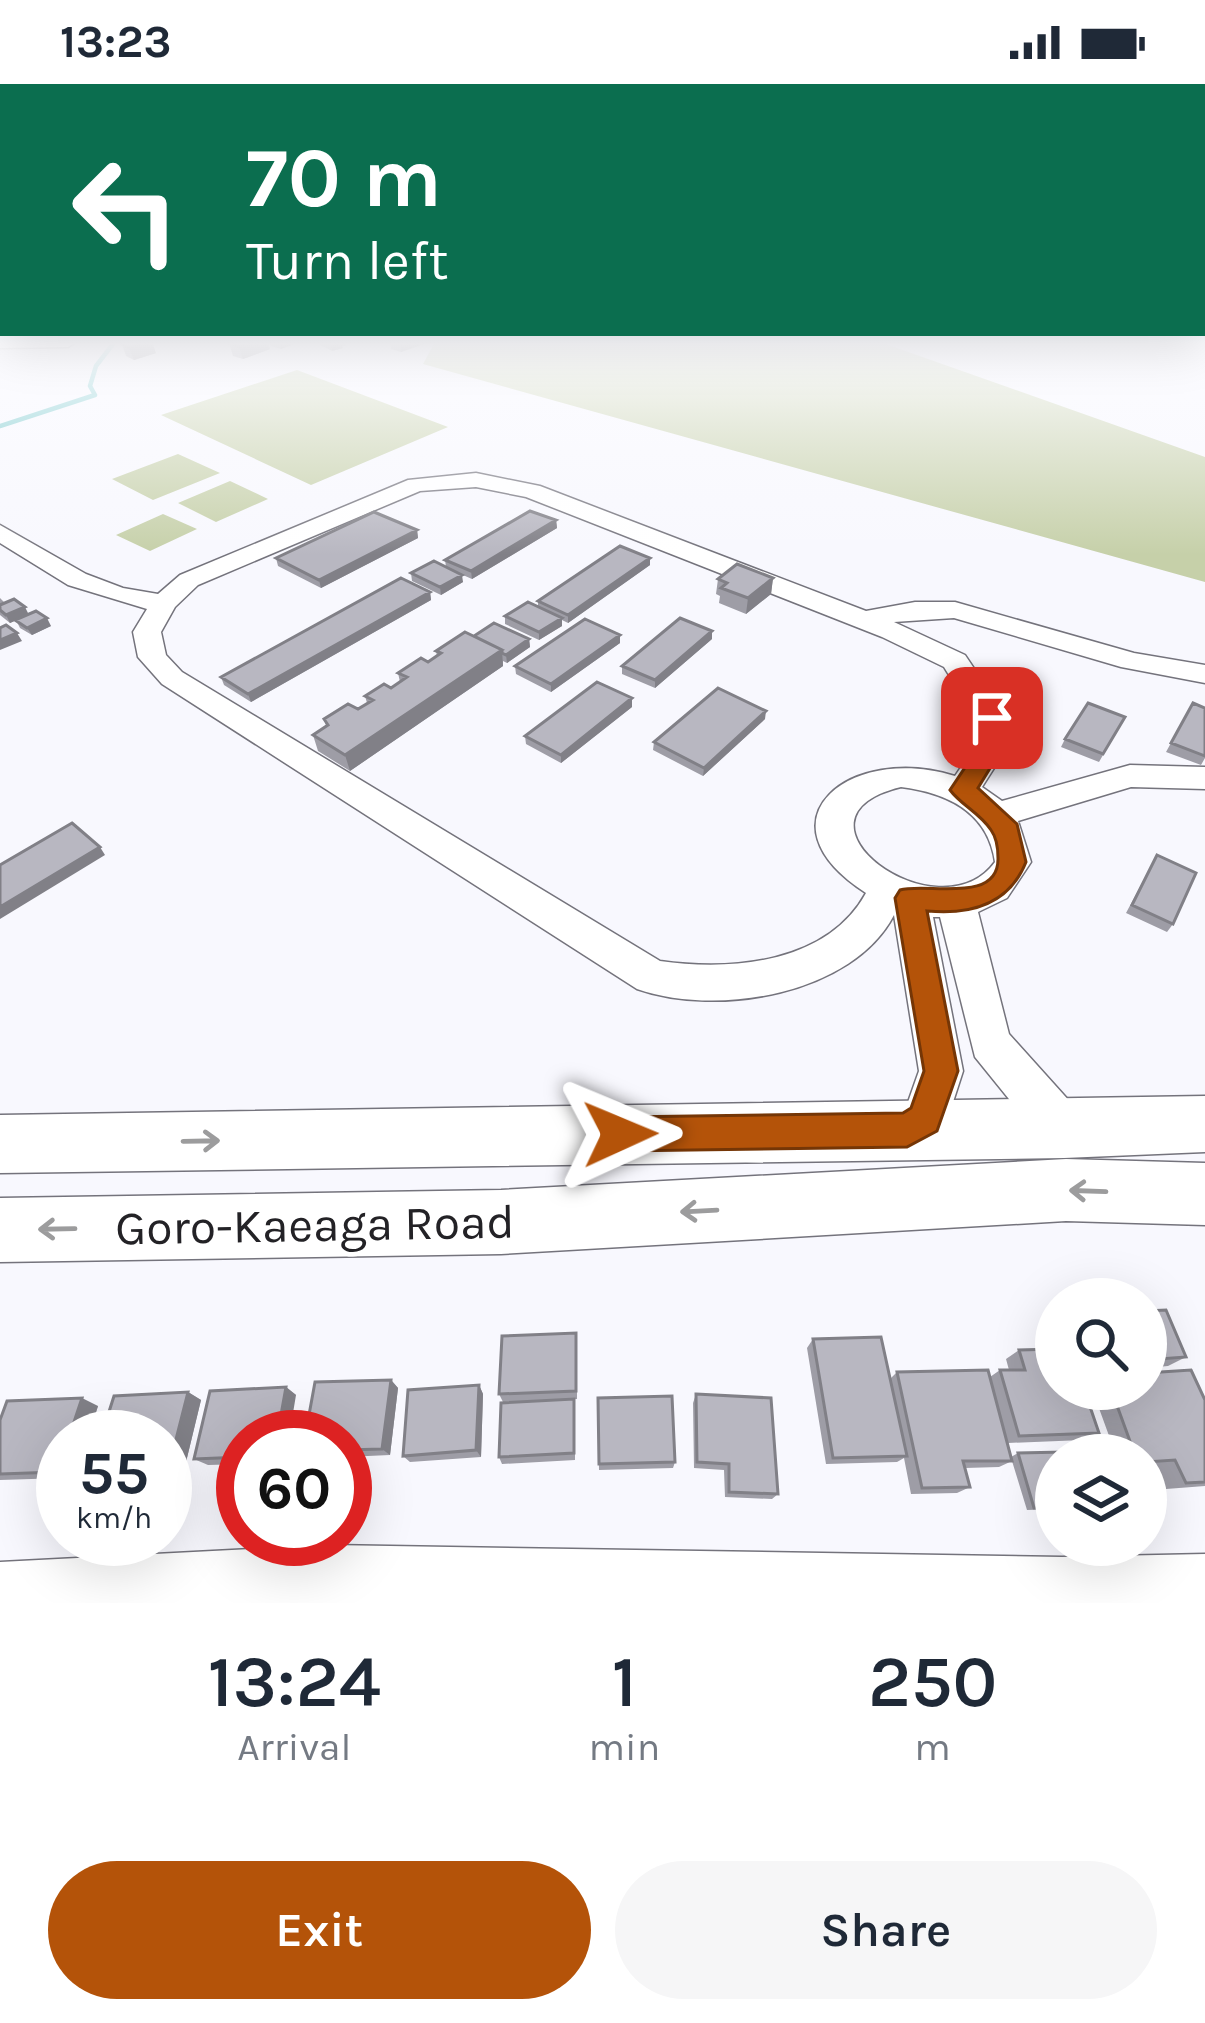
<!DOCTYPE html>
<html lang="en">
<head>
<meta charset="utf-8">
<style>
	:root { --surface:#fff; --page:#f6f6f7; --text:#1f2937; --muted:#747a83; --accent:#b45309 }
	body { margin:0; font-family:Karla,sans-serif; background:var(--page); color:var(--text); height:100vh; display:flex; flex-direction:column; font-size:45px; white-space:nowrap }
	* { box-sizing:border-box; margin:0 }
	p { font-size:39px; color:var(--muted) }
	.icon { flex:none; width:66px; height:66px; fill:none; stroke:currentColor; stroke-width:2; stroke-linecap:round; stroke-linejoin:round }
	.map { position:relative; height:1519px; overflow:hidden }
	.sheet { display:flex; flex-direction:column; background:var(--surface); flex:1 }
	.sheet>* { flex:none }
	.banner { position:absolute; left:0px; top:0px; width:1206px; height:252px; box-shadow:0 12px 48px #0002; background:#0b6e4f; color:#fff; overflow:hidden }
	.fabs { position:absolute; left:1035px; top:1194px; display:grid; gap:24px }
	.fabs a { display:grid; place-items:center; width:132px; height:132px; border-radius:50%; background:var(--surface); box-shadow:0 12px 48px #0002; font-size:60px }
	.speed { position:absolute; left:36px; top:1326px; display:flex; gap:24px; font-size:60px; font-weight:700; text-align:center }
	.speed>* { display:grid; place-content:center; width:156px; height:156px; border-radius:50%; background:var(--surface); box-shadow:0 12px 48px #0002; line-height:1 }
	.speed small { font-size:30px; font-weight:400 }
	.speed .limit { border:18px solid #d22; background:#fff; color:#111 }
	.pin { position:absolute; display:grid; place-items:center; width:102px; height:102px; color:#fff; margin:-51px; border-radius:24px; box-shadow:0 6px 18px #0006 }
	.me { position:absolute; width:132px; margin:-66px; rotate:89deg; stroke-linejoin:round; filter:drop-shadow(0 0 9px #0008) }
	.turn { display:flex; align-items:center; gap:42px; height:252px; padding:0 48px; font-size:54px }
	.turn .icon { width:156px; height:156px; stroke-width:2.5 }
	.turn b { display:block; font-size:84px; line-height:102px }
	.eta { display:flex; justify-content:space-evenly; align-items:center; height:204px; text-align:center }
	.eta b { font-size:72px; font-weight:600; line-height:84px }
	.button { display:flex; gap:24px; margin-top:auto; padding:24px 48px }
	.button a { flex:1; height:138px; border-radius:72px; background:var(--accent); color:#fff; font-size:48px; font-weight:600; line-height:138px; text-align:center }
	.button a+a { background:var(--page); color:var(--text) }
	.status { display:flex; justify-content:space-between; align-items:center; height:84px; padding:0 60px; background:var(--surface); direction:ltr }
	.status svg { height:33px; fill:currentColor }
	.map>svg:first-child { display:block }
	.green { fill:#c6d0a9 }
	.lines { fill:none; stroke-linecap:round; stroke-linejoin:round }
	.stream { stroke:#68c3c5; stroke-width:4.5 }
	.minor-casing { stroke:#74737c; stroke-width:3 }
	.major-casing { stroke:#74737c; stroke-width:3 }
	.minor { fill:#fff; fill-rule:evenodd }
	.major { fill:#fff; fill-rule:evenodd }
	.wall { fill:#9e9da6 }
	.shaded-wall { fill:#818087 }
	.building { fill:#b8b7c1; stroke:#818087; stroke-width:3 }
	.oneway { stroke:#9c9c9d }
	.route { fill:#b45309; stroke:#753606; stroke-width:3 }
	.labels { text-anchor:middle; stroke-width:9; stroke-linejoin:round; paint-order:stroke }
	.near-street-label { font-size:48px; fill:#232226; stroke:#fff }
</style>
</head>
<body>
<div class="status"><b>13:23</b><svg viewBox="0 0 49 12"><path d="M0 12V9h3v3zM5 12V6h3v6zM10 12V3h3v9zM15 12V0h3v12zM26 1h20v11H26zM47 4h2v5h-2z"/></svg></div>
<div class="map">
<svg width="1205" height="1519" viewBox="0 0 1205 1519">
	<rect width="100%" height="100%" fill="#f8f8fe"/>
	<path class="green" d="M435,258h445l325,115v125l-782,-218z
		M297,286l151,57 -137,58 -150,-70z
		M178,370l42,19 -67,27 -41,-21z
		M230,397l38,18 -52,23 -38,-19z
		M163,430l34,15 -47,22 -34,-16z"/>
	<g class="lines">
		<path class="stream" d="M0,342l95,-31 -5,-9 6,-20 17,-22"/>
		<g class="minor-casing">
			<path id="minor" d="M0,258h76l-8,5 -68,1z
				M476,389l64,13 326,125 49,-9h40l179,51 71,12v18l-84,-16 -167,-49 -60,4 71,33 43,64 2,24 -28,44 20,14 128,-36 75,2v22l-74,-2 -113,34 13,41 -24,36 -29,14 31,122 72,80 7,16 -7,16 -17,6 -17,-6 -72,-89 -35,-140h-7l30,154 -21,65 -36,15 -17,-6 -7,-16 7,-16 18,-8 12,-34 -25,-156c-42,80 -177,102 -257,74l-475,-305 -24,-27 -5,-25 14,-23 -79,-24 -68,-42v-18l86,49 37,14 35,6 22,-19 228,-95zM476,403l50,10 356,140 62,30 32,52 2,23 -23,34c-104,-33 -202,44 -89,117 -39,71 -135,78 -206,68l-478,-289 -16,-17 -5,-23 14,-25 23,-22 222,-94zM901,703c47,6 87,25 94,75 -56,77 -222,-44 -94,-75z
				M330,1461l732,12 143,-3v49h-1205v-41z"/>
		</g>
		<g class="major-casing">
			<path id="major" d="M1205,1012v56l-141,6 -1064,15v-58z
				M1066,1075l139,4v62l-139,-4 -565,33 -501,8v-64l501,-8z"/>
		</g>
		<use href="#minor" class="minor"/>
		<use href="#major" class="major"/>
	</g>
	<path class="wall" d="M270,258h30l-19,7 -10,-3z
		M315,258h30l1,3 -4,1 1,2 -11,3z
		M390,258h34v2l-23,8 -10,-3z
		M229,259l41,6 -27,10 -10,-3z
		M122,260l34,9 -22,7 -8,-4z
		M556,436l1,8 -85,51 -16,-7 7,10 -22,13 -29,-14 -1,-8 35,-6 -1,-7z
		M417,446l1,8 -97,50 -43,-22 -2,-8z
		M650,474v7l-82,58 -6,-3v6l-23,14 -34,-16v-8l33,-9v-6z
		M773,494l-2,16 -25,20 -27,-11 1,-7 -4,-2 2,-15z
		M430,508l1,8 -180,102 -27,-17 -3,-8z
		M0,514l5,5 46,23 -19,9 -12,-7 -4,-8 -6,3 -10,-8z
		M620,551v8l-69,49 -35,-18 -1,-8z
		M474,553l55,2 1,8 -23,16 -4,-2v5l-153,105 -32,-20 -5,-16 13,-9 -2,-7 34,-10 9,-6 -2,-7 26,-8 9,-6 -2,-9 30,-11 9,-6 -1,-5z
		M712,555l-57,49 -33,-14v-8z
		M1193,619l12,5v50l-4,7 -35,-13z
		M632,623l-71,56 -35,-19 -1,-8z
		M1125,633l-26,45 -38,-15 4,-8z
		M765,635l-62,57 -50,-26 1,-8z
		M1157,771l16,69 -6,8 -41,-19z
		M1146,1227l40,46 -18,9 -22,2z
		M813,1255l77,40 7,-7 93,5 10,-7h9l-3,-11 13,-9 80,83 -16,7 -75,3 3,14 7,-4 38,2v54l-29,1 -15,-49 -13,6 -34,1 5,19 -13,6 -46,1 -7,-36 -7,4 -71,2 -19,-116z
		M577,1259v56l-74,3 -4,-8z
		M391,1296l7,8 -8,67 -45,2v-20z
		M479,1301l4,9 -2,63 -71,5 -7,-6z
		M286,1303l10,8 -53,42v27l-35,1 -14,-6z
		M1092,1305h54l59,11v86l-39,3 -10,-23 -10,1v-12h-30z
		M188,1308l13,8 -15,62 -21,1v-26z
		M696,1310l82,100 -6,5 -47,-2 -1,-27 -30,-2 -1,-65z
		M598,1314l77,64 -2,6 -74,2z
		M98,1322l-10,31h-25v41l-63,2v-60z
		M575,1324v52l-73,4 -3,-7z"/>
	<path class="shaded-wall" d="M146,258h6l4,11 -22,7 -5,-12z
		M252,258h16l2,7 -27,10 -4,-12z
		M280,258h20l-19,7z
		M330,258h15l1,3 -4,1 1,2 -11,3z
		M399,258h25v2l-23,8z
		M556,436l1,8 -85,51 -1,-8z
		M417,446l1,8 -97,50 -2,-8z
		M650,474v7l-82,58v-8z
		M462,491l1,7 -22,13 -1,-8z
		M773,494l-2,16 -25,20 2,-16z
		M430,508l1,8 -180,102 -3,-8z
		M25,523l4,8 -19,8 -4,-8z
		M47,534l4,8 -19,9 -5,-7z
		M562,534v8l-23,14v-8z
		M712,547v8l-57,49v-8z
		M17,549l5,8 -22,9v-10z
		M620,551v8l-69,49v-8z
		M529,555l1,8 -23,16 -1,-8z
		M502,566l1,16 -153,105 -5,-16z
		M632,614v9l-71,56v-8z
		M766,627l-1,8 -62,57 1,-8z
		M100,763l5,8 -105,64v-12z
		M391,1296l7,8 -8,67 -8,-6z
		M479,1301l4,9 -2,63 -5,-7z
		M286,1303l10,8 -7,42h-12z
		M188,1308l13,8 -15,62 -14,-7z
		M82,1314l16,8 -10,31h-19z"/>
	<path class="building" d="M126,258h20l-17,6 -7,-4z
		M232,258h20l-13,5 -10,-4z
		M530,427l26,9 -85,51 -26,-11z
		M374,428l43,18 -98,50 -43,-22z
		M620,462l30,12 -82,57 -30,-14z
		M434,477l28,14 -22,12 -29,-14z
		M737,480l36,14 -25,20 -27,-10 6,-5 -9,-4z
		M401,494l29,14 -182,102 -27,-17z
		M14,515l11,8 -19,8 -6,-5v-5z
		M528,518l34,16 -23,14 -34,-16z
		M36,527l11,7 -20,10 -12,-8z
		M680,534l32,13 -57,49 -33,-14z
		M585,535l35,16 -69,49 -36,-18z
		M494,539l35,16 -23,16 -4,-2v-3l-28,-14z
		M6,541l11,8 -17,7v-12z
		M465,548l37,18 -157,105 -32,-20 15,-10 -4,-6 24,-15 10,5 15,-9 -8,-4 19,-12 7,4 16,-11 -9,-4 23,-15 7,4 13,-9 -5,-2z
		M597,598l35,16 -71,57 -36,-19z
		M718,604l48,23 -62,57 -50,-26z
		M1088,619l37,14 -22,37 -38,-15z
		M1193,619l12,5v48l-34,-13z
		M72,739l28,24 -100,60v-42z
		M1157,771l39,18 -23,51 -41,-19z
		M1166,1226l20,47 -40,3v-49z
		M576,1249v58l-77,3 3,-58z
		M881,1253l26,119 -74,2 -20,-119z
		M1056,1265v40h28l15,44 -80,3 -19,-66h25l-6,-20z
		M988,1286l24,91h-49l7,26 -48,1 -25,-116z
		M1191,1286l14,30v82l-19,1 -11,-23 -29,2v-7h-11l-24,-66h35v-16z
		M391,1296l-9,69 -37,1v-13h-40l10,-55z
		M479,1301l-3,65 -73,6 5,-66z
		M286,1303l-9,50h-34v20l-49,2 16,-68z
		M188,1308l-16,63 -7,1v-19h-64l13,-41z
		M696,1310l75,4 7,96 -49,-2v-28l-32,-2z
		M672,1312l3,66 -76,2 -1,-66z
		M82,1314l-13,39h-6v17l-6,18 -57,2v-54l7,-19z
		M574,1315v54l-75,4 2,-54z
		M1064,1368l1,3h-9v52l-22,1 -16,-55z"/>
	<defs><path id="oneway-shaft" d="M-6 0H5M1.5-3L5.5 0L1.5 3" fill="none" stroke-width="1.6" stroke-linecap="round" stroke-linejoin="round" transform="scale(3)"/></defs>
	<g class="oneway">
		<use href="#oneway-shaft" transform="translate(201 1057) rotate(-1)"/>
		<use href="#oneway-shaft" transform="translate(1088 1107) rotate(-178)"/>
		<use href="#oneway-shaft" transform="translate(699 1127) rotate(177)"/>
		<use href="#oneway-shaft" transform="translate(57 1145) rotate(179)"/>
	</g>
	<linearGradient id="sky" x2="0" y2="1"><stop stop-color="#75bada"/><stop offset="0.55" stop-color="#fcfcff"/><stop offset="1" stop-color="#fcfcff" stop-opacity="0"/></linearGradient>
	<rect width="1205" height="471" fill="url(#sky)"/>
	<path class="route" d="M992,627l12,7 2,24 -28,46 39,36 9,38c-17,43 -56,53 -99,49l31,160 -21,60 -30,16 -287,4 -13,-5 -5,-12 5,-12 13,-5 283,-4 8,-5 13,-37 -29,-173 5,-8c25,-8 99,15 98,-32 0,-9 -2,-21 -7,-28 -11,-17 -30,-25 -41,-40l32,-48 -1,-24z"/>
	<g class="labels">
		<g class="near-street-label">
			<text transform="translate(315 1140) rotate(-1)" y="17">Goro-Kaeaga Road</text>
		</g>
	</g>
</svg>
<div class="fabs">
<a><svg class="icon" aria-label="search" viewBox="0 0 24 24"><circle cx="10" cy="10" r="6"/><path d="M15 15l6 6"/></svg></a>
<a><svg class="icon" aria-label="layers" viewBox="0 0 24 24"><path d="M12 4l9 5-9 5-9-5zM3 14l9 5 9-5"/></svg></a>
</div>
<div class="speed"><div>55<small>km/h</small></div><div class="limit">60</div></div>
<div class="pin" style="left:992px;top:634px;background:#d93025"><svg class="icon" aria-label="arrive" viewBox="0 0 24 24"><path d="M6 21V4h12l-3 4 3 4H6"/></svg></div>
<svg class="me" style="left:620px;top:1050px" viewBox="-20 -20 40 40"><path d="M0-17L14 15 0 8-14 15z" fill="#b45309" stroke="#fff" stroke-width="4"/></svg>
<div class="banner">
<div class="turn"><svg class="icon" aria-label="left" viewBox="0 0 24 24"><path d="M17 20v-9H6M10 6l-5 5 5 5"/></svg><div><b>70 m</b>Turn left</div></div>
</div>
</div>
<section class="sheet">
<div class="eta">
<div><b>13:24</b><p>Arrival</p></div>
<div><b>1</b><p>min</p></div>
<div><b>250</b><p>m</p></div>
</div>
<div class="button"><a>Exit</a><a>Share</a></div>
</section>
</body>
</html>
